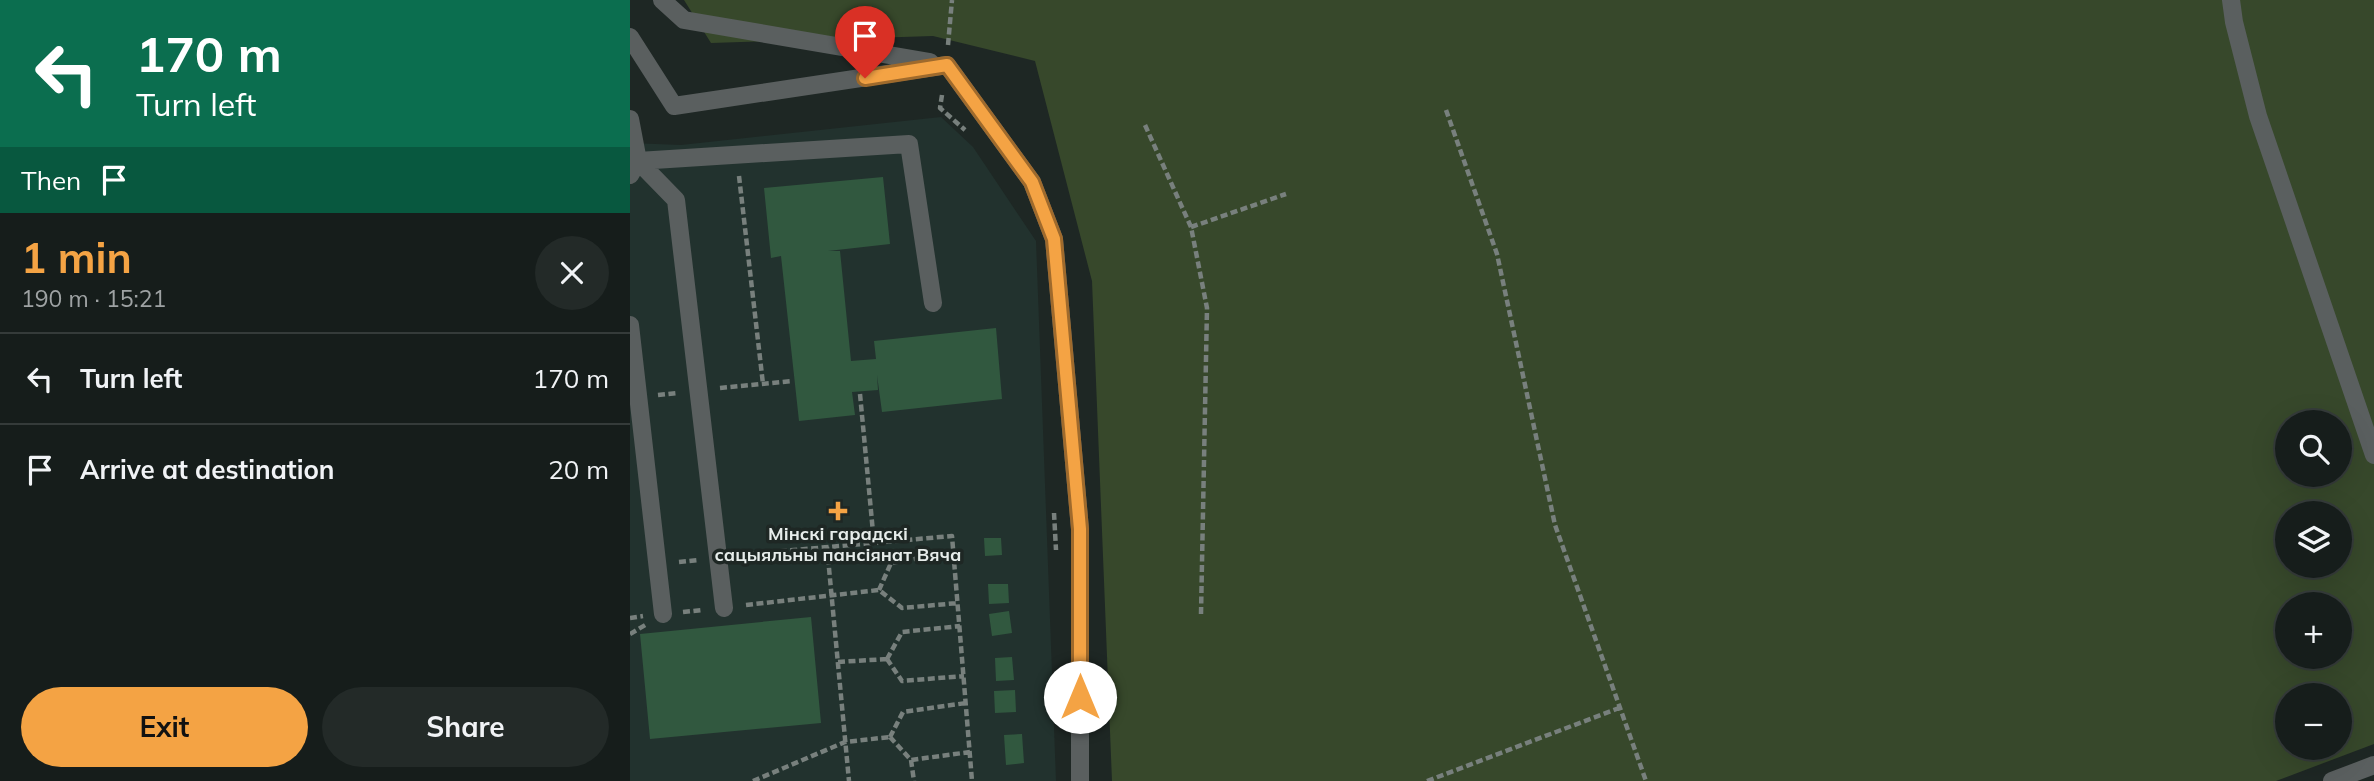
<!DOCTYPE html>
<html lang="en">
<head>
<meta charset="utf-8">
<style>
	:root { --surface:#161d1b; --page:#232a28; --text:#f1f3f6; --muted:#9ea2a3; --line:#353b3a; --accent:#f4a344 }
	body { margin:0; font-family:Mulish,sans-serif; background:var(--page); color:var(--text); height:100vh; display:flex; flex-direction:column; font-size:26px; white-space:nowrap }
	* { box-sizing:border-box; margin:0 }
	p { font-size:23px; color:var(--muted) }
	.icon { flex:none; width:38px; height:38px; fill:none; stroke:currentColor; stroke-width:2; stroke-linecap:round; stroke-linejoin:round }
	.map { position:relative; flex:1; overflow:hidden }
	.sheet { display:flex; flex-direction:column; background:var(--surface); width:630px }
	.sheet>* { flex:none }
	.banner { background:#0b6e4f; color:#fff; overflow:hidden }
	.controls { position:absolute; left:1645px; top:410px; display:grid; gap:14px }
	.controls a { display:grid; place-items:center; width:77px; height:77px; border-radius:50%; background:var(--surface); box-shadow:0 7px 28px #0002,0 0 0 2px var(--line); font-size:35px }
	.pin { position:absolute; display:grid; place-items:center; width:60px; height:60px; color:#fff; margin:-72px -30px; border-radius:50% 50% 50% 0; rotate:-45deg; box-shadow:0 0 7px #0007 }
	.pin .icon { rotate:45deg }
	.me { position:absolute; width:77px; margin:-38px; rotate:0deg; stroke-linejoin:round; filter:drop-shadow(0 0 5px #0008) }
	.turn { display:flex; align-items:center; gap:24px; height:147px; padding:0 21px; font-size:32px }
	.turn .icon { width:91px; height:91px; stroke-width:2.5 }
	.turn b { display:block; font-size:49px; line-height:60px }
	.then { display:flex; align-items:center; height:66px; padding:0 21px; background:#0003; gap:14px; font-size:26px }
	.round { display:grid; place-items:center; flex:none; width:74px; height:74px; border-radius:37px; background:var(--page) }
	.headline { display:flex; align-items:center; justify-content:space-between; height:119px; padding:0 21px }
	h1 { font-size:42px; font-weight:700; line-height:52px; color:var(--accent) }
	.cta { display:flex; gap:14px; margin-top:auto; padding:14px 21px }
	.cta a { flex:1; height:80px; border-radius:42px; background:var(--accent); color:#111; font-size:28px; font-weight:700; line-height:80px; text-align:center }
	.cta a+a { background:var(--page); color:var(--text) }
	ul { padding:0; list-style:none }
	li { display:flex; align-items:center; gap:21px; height:91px; padding:0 21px; border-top:2px solid var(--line) }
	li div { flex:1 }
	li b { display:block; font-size:26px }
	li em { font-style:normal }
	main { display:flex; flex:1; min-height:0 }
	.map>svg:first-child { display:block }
	.built { fill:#22322e }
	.green { fill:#37482b; fill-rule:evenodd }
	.building { fill:#31583f }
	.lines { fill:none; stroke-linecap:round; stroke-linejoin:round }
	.path { stroke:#78807d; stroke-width:4.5; stroke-dasharray:7 3.5; stroke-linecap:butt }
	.minor { stroke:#5a5f5f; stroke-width:18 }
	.route-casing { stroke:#9f6a2c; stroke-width:18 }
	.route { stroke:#f4a344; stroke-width:12 }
	.poi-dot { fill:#f4a344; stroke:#1e2724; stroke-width:2.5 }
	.labels { text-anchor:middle; stroke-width:7; stroke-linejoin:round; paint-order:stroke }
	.poi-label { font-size:18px; font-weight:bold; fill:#e7edeb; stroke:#1e2724 }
</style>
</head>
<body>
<main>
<section class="sheet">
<div class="banner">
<div class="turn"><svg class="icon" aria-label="left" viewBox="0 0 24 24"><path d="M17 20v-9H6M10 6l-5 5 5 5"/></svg><div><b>170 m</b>Turn left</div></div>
<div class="then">Then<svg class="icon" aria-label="arrive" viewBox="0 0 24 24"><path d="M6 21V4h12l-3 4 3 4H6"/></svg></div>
</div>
<div class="headline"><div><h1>1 min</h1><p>190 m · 15:21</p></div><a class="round"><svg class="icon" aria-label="close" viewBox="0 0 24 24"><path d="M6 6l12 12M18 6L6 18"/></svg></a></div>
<ul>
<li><svg class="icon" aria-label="left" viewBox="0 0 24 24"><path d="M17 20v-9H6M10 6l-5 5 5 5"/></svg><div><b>Turn left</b></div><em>170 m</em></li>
<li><svg class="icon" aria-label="arrive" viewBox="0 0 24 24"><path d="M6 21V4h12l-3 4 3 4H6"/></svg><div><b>Arrive at destination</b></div><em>20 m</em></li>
</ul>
<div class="cta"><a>Exit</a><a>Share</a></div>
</section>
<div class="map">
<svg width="1744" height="781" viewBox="0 0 1744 781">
	<rect width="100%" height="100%" fill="#1e2724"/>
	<path class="built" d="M311,117l32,30 63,94 20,540h-426v-638l51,2z"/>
	<path class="green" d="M54,0h1690v744l-98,37h-1164l-20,-500 -57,-220 -102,-25 -222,7zM1657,422h53v52h-53zM1657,513h53v52h-53zM1657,604h53v52h-53zM1657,695h53v52h-53z"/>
	<path class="building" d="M253,177l7,67 -62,7h12l11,110 25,-2 -2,-18 122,-13 6,71 -120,13 -5,-37 1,15 -26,2 3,23 -56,6 -18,-165 -10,2 -7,-70z
		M354,538h17l1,17 -17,1z
		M358,584h20l1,19 -20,1z
		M379,611l3,22 -20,3 -3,-22z
		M181,617l10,106 -171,16 -10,-105z
		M382,657l2,23 -18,1 -1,-23z
		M385,690l1,22 -21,1 -1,-22z
		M392,734l2,29 -18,2 -2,-30z"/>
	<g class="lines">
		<path class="path" d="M318,45l4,-45
			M312,95l-2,13 25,22
			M816,110l51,144 58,271 91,256
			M515,125l46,102 16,81 -6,306
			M109,176l24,208
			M561,227l95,-33
			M90,388l73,-7
			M230,394l14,149
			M28,395l19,-2
			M424,513l2,37
			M197,547l22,234
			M108,555l214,-19 20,245
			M49,562l19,-2
			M249,590l12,-27 62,-11
			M116,605l133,-15 23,18 56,-5
			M53,612l19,-2
			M0,618l13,-2
			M0,634l17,-10
			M257,659l15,-27 58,-6
			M257,659l15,22 62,-5
			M208,662l49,-3
			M260,737l13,-25 63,-9
			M260,737l21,23 59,-8
			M281,760l3,21
			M123,781l92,-39 45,-5
			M797,781l192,-73"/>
		<path class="minor" d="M32,0l22,20 246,42
			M1601,0l3,22 24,94 116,339
			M0,37l44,69 273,-41
			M317,65l85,117 22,57 26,290v252
			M0,119l8,42 38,39 48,408
			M0,175l8,-14 271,-17 24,159
			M0,325l33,289
			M1702,781l42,-16"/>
	</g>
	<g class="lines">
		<g class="route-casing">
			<path id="route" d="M235,78l82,-13 85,117 22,57 26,290v168"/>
		</g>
		<use href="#route" class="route"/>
	</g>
	<path class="poi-dot" d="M204.5 500.5h7v7h7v7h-7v7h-7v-7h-7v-7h7z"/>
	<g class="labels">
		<g class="poi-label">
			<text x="208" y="540">Мінскі гарадскі<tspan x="208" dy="21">сацыяльны пансіянат Вяча</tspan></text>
		</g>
	</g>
</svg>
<div class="controls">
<a><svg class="icon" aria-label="search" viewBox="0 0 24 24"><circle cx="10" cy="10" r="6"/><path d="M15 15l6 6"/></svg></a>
<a><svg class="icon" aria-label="layers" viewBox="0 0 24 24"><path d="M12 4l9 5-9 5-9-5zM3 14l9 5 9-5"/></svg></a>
<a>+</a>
<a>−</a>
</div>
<div class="pin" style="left:235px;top:78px;background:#d93025"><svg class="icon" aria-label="arrive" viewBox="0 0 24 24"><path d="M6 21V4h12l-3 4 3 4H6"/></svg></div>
<svg class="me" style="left:450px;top:697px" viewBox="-20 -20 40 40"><circle r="19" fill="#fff"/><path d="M0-13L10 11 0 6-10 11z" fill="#f4a344"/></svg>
</div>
</main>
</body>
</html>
